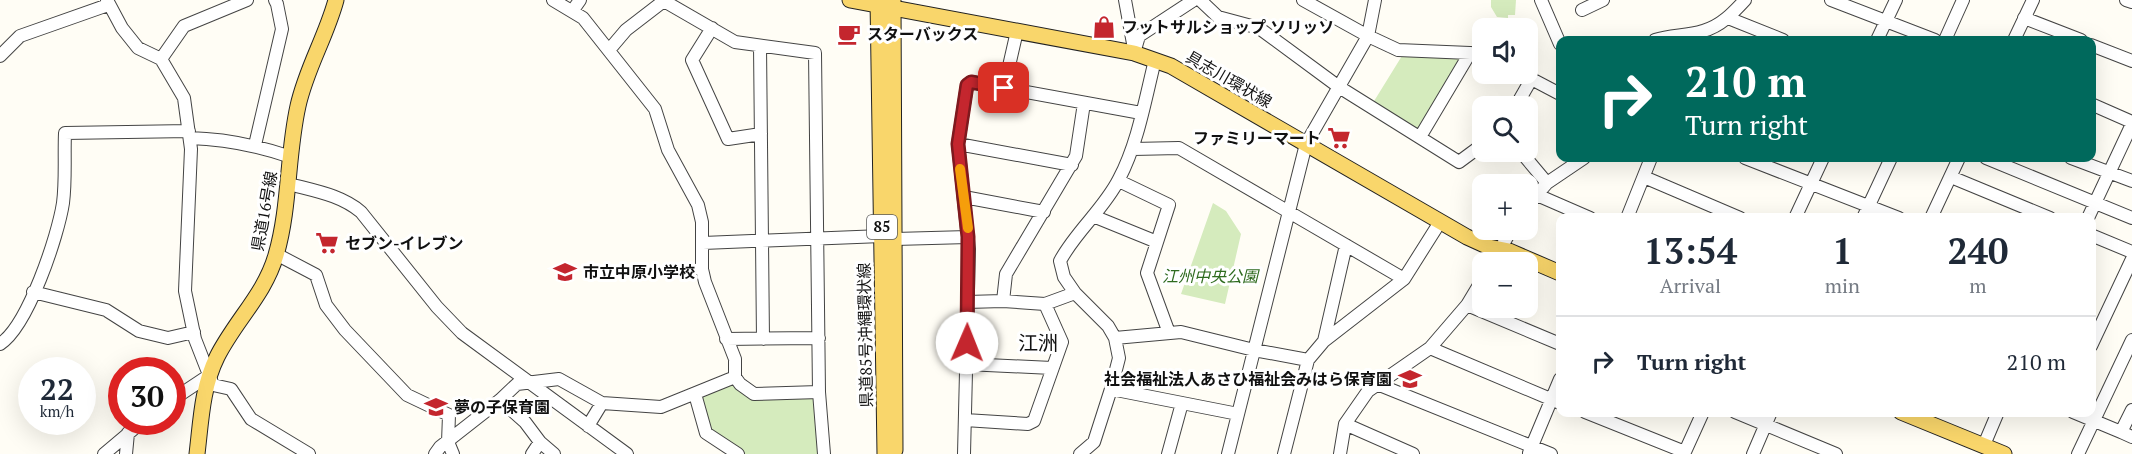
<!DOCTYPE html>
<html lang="en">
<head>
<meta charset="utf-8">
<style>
	:root { --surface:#fff; --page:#f6f6f7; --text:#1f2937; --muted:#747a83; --line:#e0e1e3 }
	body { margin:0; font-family:"PT Serif","Noto Sans JP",serif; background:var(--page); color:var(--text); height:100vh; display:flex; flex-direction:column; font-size:22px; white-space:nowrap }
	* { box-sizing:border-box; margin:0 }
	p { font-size:20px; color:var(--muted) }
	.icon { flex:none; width:33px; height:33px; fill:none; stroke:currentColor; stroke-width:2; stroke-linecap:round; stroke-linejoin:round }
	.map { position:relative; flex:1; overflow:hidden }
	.side { position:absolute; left:1556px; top:213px; width:540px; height:204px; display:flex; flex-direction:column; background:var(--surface); border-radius:12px; box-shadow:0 6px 24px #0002 }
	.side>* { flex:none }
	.hud { position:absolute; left:1556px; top:36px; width:540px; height:126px; border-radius:12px; box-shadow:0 6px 24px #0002; background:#00695c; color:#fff; overflow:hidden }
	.tools { position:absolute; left:1472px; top:18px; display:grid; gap:12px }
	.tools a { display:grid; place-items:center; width:66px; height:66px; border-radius:12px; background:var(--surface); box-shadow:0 6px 24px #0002; font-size:30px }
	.speed { position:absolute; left:18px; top:357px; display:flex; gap:12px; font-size:30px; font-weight:700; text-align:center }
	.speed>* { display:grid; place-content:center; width:78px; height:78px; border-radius:50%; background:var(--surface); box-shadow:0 6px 24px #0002; line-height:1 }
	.speed small { font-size:15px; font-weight:400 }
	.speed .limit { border:9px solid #d22; background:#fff; color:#111 }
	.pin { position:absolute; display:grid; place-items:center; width:51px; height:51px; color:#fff; margin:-26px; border-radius:12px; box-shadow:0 3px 9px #0006 }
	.me { position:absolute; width:66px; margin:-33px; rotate:1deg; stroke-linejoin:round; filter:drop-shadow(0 0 4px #0008) }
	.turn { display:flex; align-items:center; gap:21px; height:126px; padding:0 30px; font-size:27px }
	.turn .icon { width:78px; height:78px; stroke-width:2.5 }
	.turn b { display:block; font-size:42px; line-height:51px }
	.eta { display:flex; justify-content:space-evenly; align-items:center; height:102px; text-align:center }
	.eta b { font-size:36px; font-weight:600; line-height:42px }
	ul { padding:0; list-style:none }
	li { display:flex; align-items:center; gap:18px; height:90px; padding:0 30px; border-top:2px solid var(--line) }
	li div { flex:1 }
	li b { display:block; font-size:22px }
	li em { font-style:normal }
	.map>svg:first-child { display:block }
	.green { fill:#d5ebbd }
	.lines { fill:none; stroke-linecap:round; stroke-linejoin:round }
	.minor-casing { stroke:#444; stroke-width:14 }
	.major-casing { stroke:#222; stroke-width:17 }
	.minor { stroke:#fff; stroke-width:12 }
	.major { stroke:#f9d66b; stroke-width:15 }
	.route-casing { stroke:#7f191e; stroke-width:15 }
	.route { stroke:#c4262e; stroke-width:10 }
	.slow { stroke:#f59e0b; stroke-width:10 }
	.labels { text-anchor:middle; stroke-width:6; stroke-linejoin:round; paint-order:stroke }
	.shield { fill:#fff; stroke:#585858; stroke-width:1.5 }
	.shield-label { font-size:15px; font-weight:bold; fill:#111 }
	.poi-label { font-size:16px; font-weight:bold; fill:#111; stroke:#fff; text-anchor:start }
	.street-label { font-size:16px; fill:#111; stroke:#fff }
	.park-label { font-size:16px; font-style:italic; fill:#2f6b1f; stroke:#fff }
	.quarter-label { font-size:20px; fill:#111; stroke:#fff }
</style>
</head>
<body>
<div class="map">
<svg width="2132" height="454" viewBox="0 0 2132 454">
	<rect width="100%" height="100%" fill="#fffdf5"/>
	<path class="green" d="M1491,0h25l-1,15h-7v3l-11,-1 -6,-10z
		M1405,51l65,2 -50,84 -49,-31z
		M1213,203l13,8 15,23 -16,70 -44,-10z
		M735,377l20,16 71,3 1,58h-88l-34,-23 -10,-38z"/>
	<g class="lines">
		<g class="minor-casing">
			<path id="minor" d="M107,0l15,28 16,20 23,11 23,39 7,51 -6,142 10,48 18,46 18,4 20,30 58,35
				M553,0l30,18 72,91 13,41 30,55 4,17v47l3,13 30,77v18l5,7 14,10 65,-2
				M1125,0l9,49
				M1200,0l18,17 41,11 80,59 120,75 23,-17
				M1303,0l65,36 30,14 72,3 12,2
				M1541,0l19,44
				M1831,0l104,40
				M2126,0l6,2
				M664,1l71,41 80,11 4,339 5,62
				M573,10l7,-10
				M1582,10l21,-10
				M1728,18l55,22
				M2024,18l57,22
				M712,28l-20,32 36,79 33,-5
				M1655,40c16,-5 32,-4 48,-9 18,-5 30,-18 42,-31
				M1877,40l19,-40
				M1945,40l18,-40
				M2014,40l19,-40
				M2091,45l41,16
				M760,46l3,293
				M609,50l17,-20 39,-30
				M1134,53l5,-17 55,-36
				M0,56l20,-20 88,-31
				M161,59l23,-33 63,-26
				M1522,74l38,20
				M1004,88l13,-57
				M2091,104l41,18
				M1516,106l16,-28
				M1420,137l50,-84
				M190,138c36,1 66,7 101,19
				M958,144l114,21
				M255,145l27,-116 -5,-25 -2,-4
				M1133,149l46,-1 225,131
				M1521,152l26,31
				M1745,158l154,60
				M1986,158l146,60
				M2071,158l61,23
				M1644,177l96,41
				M1951,177l99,41
				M1119,181l50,24 -22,68 22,60
				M289,184c26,7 52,11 72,28l76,95 25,26 165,121
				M1537,195l53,23
				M964,197l80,15
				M1527,206l20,-23 37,-25
				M1093,216l64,26
				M1627,218l24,-60
				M1795,218l28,-60
				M1863,218l28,-60
				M1931,218l28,-60
				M2088,218l44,-94
				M2091,235l41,17
				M895,239l73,-2
				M703,243l179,-7
				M276,254l40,21 10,30 19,25 62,65 42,20 -1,27 5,12
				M1493,262l18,-32
				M33,292l73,18 33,21 29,7 26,-6
				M1003,301l3,-27 70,-118 8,-53
				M967,302l36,-1 42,3 30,-11
				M1467,305l93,39
				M1115,338l66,-6 73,18 54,10
				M726,339l93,-1
				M1324,341l22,-96
				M0,344c28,-18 58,-108 63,-141 3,-23 1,-47 2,-70l124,-2
				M2091,346l41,-87
				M1430,348l130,55
				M966,364l86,4
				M1377,384l174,70
				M1111,389l127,25
				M695,394l11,39 32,21
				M172,400l36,-24
				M500,400l25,22 15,20 14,12
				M2132,410l-11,22 11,5
				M1585,412l100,40
				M1735,412l101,42
				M2073,412l48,20
				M965,420l63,4 6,-3 28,-79 -17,-38
				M1345,424l68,30
				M588,426l14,-23
				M1984,445l14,-33
				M1529,453l31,-74
				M104,454l38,-32
				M126,454l2,-21
				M435,454l5,-7 60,-47 17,-16 42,-5 43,24 59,4 74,-30
				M532,454l8,-12
				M964,454l5,-205 -11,-105 9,-59 4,-3 170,31
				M1080,454l14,-12 17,-53 8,-31 -4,-20 -7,-12 -33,-33 -11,-16 -4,-16c16,-30 44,-52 59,-82 19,-36 26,-79 36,-119
				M1168,454l14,-51
				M1228,454l78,-310 62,-108 7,-36
				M1284,454l24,-94 16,-19 80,-62 36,-57
				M1340,454l5,-30 23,-33 62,-43 37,-43 15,-25
				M1684,454l19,-42
				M1753,454l18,-42
				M2078,454l54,-114"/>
		</g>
		<g class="major-casing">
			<path id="major" d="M850,0l284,53 37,13 296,171 22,10 20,4 51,22
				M878,0l7,454
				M893,0l2,450
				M1901,412l103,42
				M197,454c4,-33 5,-67 20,-97 18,-36 48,-63 59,-102 14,-48 11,-100 22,-149 8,-37 28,-69 38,-106"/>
		</g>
		<use href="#minor" class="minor"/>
		<use href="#major" class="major"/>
	</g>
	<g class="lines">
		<g class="route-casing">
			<path id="route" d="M967,343l1,-106 -10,-93 9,-59 4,-3 33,6"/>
		</g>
		<use href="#route" class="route"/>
		<path class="slow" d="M960,169l8,59"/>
	</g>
	<defs>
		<g id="shop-bare" transform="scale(1.8)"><path d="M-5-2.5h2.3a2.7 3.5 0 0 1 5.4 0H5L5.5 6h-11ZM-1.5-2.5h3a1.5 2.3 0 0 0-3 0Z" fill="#c4262e" stroke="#fff" stroke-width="2.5" paint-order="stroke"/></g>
		<g id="cafe-bare" transform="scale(1.8)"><path d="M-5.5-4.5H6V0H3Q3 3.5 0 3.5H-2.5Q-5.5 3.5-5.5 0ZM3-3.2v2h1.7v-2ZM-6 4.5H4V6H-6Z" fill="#c4262e" stroke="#fff" stroke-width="2.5" paint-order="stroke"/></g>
		<g id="supermarket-bare" transform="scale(1.8)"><path d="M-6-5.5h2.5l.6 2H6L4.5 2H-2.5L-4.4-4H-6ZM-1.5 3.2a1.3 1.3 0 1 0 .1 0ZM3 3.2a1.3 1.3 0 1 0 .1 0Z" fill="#c4262e" stroke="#fff" stroke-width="2.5" paint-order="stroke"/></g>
		<g id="school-bare" transform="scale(1.8)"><path d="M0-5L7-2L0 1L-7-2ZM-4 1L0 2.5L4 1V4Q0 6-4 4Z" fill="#c4262e" stroke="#fff" stroke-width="2.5" paint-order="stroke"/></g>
	</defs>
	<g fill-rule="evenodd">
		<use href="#shop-bare" x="1104" y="27"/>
		<use href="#cafe-bare" x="849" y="34"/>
		<use href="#supermarket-bare" x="1339" y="138"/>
		<use href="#supermarket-bare" x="327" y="243"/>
		<use href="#school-bare" x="565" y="272"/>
		<use href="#school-bare" x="1410" y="379"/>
		<use href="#school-bare" x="436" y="407"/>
	</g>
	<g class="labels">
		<rect class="shield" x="867" y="215" width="30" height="24" rx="4.5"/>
		<g class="shield-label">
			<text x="882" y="232">85</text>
		</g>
		<g class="poi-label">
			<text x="1122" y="33">フットサルショップ ソリッソ</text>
			<text x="867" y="40">スターバックス</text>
			<text x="1321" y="144" text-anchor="end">ファミリーマート</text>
			<text x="345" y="249">セブン-イレブン</text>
			<text x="583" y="278">市立中原小学校</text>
			<text x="1392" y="385" text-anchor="end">社会福祉法人あさひ福祉会みはら保育園</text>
			<text x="454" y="413">夢の子保育園</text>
		</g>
		<g class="street-label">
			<text transform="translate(1229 79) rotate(30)" y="6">具志川環状線</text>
			<text transform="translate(264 211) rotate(-80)" y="6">県道16号線</text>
			<text transform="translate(865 335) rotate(-91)" y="6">県道85号沖縄環状線</text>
		</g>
		<g class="park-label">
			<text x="1210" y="282">江州中央公園</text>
		</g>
		<g class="quarter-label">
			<text x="1038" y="350">江洲</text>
		</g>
	</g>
</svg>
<div class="tools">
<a><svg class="icon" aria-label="sound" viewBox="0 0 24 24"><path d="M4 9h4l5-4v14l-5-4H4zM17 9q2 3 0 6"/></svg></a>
<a><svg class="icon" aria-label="search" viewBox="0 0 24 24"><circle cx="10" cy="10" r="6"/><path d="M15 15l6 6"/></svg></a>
<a>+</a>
<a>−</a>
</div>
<div class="speed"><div>22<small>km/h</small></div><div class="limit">30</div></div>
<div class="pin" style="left:1004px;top:88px;background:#d93025"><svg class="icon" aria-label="arrive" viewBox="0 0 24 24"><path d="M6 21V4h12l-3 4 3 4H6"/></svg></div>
<svg class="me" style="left:967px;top:343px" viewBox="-20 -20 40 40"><circle r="19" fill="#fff"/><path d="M0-13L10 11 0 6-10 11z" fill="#c4262e"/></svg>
<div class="hud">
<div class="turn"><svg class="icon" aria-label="right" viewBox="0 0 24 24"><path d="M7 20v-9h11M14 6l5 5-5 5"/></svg><div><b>210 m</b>Turn right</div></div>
</div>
<section class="side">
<div class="eta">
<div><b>13:54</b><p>Arrival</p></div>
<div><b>1</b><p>min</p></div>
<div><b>240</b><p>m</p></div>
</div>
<ul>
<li><svg class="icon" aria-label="right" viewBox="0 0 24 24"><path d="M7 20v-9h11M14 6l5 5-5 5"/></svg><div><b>Turn right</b></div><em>210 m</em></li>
</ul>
</section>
</div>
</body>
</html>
